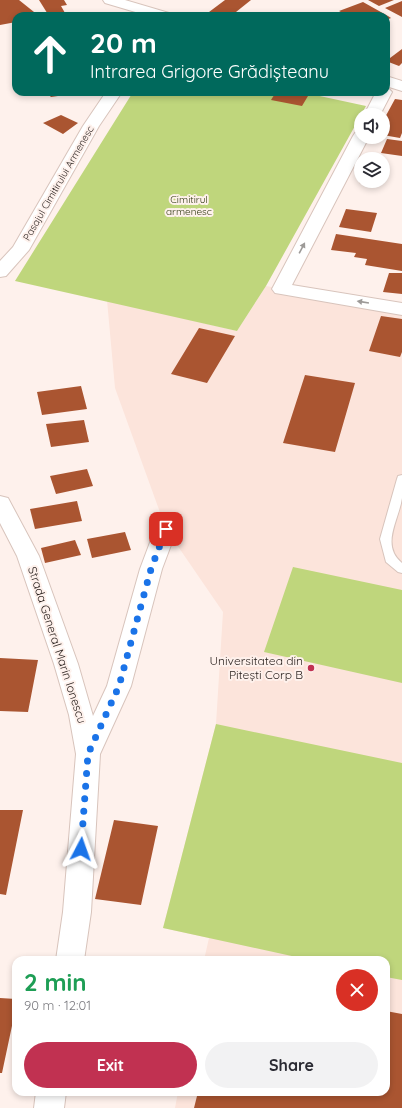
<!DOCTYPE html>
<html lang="en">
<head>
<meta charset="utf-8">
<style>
	:root { --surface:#fff; --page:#f2f2f3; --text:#2b2b33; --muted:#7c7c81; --accent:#c13151 }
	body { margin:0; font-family:Quicksand,sans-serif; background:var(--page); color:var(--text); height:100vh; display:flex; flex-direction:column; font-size:15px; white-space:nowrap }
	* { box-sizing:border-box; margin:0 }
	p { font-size:13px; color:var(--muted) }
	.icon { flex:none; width:22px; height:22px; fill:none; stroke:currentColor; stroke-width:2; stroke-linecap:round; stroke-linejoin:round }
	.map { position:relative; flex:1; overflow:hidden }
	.drawer { position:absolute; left:12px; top:956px; width:378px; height:140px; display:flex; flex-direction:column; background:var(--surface); border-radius:12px; box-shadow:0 2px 6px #0003 }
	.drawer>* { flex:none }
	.hud { position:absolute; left:12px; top:12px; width:378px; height:84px; border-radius:12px; box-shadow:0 2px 6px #0003; background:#00695c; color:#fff; overflow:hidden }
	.buttons { position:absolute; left:354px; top:108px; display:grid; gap:8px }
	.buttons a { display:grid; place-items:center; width:36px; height:36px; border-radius:50%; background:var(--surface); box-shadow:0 2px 6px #0003; font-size:20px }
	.pin { position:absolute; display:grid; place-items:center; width:34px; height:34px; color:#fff; margin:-17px; border-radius:8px; box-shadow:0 2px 6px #0006 }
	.me { position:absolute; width:44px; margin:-22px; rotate:4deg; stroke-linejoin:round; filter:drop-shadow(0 0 3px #0008) }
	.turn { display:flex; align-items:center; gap:14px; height:84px; padding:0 12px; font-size:18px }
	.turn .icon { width:52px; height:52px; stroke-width:2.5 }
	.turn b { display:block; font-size:28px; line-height:34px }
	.round { display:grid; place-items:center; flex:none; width:42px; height:42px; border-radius:21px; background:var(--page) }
	.headline { display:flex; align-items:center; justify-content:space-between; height:68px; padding:0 12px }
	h1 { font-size:24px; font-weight:700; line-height:30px; color:#1e9e55 }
	.primary-button { display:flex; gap:8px; margin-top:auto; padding:8px 12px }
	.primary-button a { flex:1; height:46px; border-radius:24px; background:var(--accent); color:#fff; font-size:16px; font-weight:700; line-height:46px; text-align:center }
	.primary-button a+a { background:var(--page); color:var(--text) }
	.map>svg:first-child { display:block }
	.built { fill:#fce4db }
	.green { fill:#bfd67c }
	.building { fill:#aa5531 }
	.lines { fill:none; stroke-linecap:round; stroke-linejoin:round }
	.lane-casing { stroke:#d8c4bc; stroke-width:2 }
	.street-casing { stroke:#d8c4bc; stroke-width:2 }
	.secondary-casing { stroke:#d8c4bc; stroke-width:2 }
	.lane { fill:#fff; fill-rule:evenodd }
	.street { fill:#fff; fill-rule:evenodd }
	.secondary { fill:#fff; fill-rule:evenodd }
	.oneway { fill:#9d9a98 }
	.route { stroke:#1a73e8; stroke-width:7; stroke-dasharray:0 12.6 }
	.poi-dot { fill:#c13151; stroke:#fef1ec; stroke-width:1.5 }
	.labels { text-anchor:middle; stroke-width:4; stroke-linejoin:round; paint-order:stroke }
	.far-street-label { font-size:10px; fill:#261e1b; stroke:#fef1ec }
	.far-park-label { font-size:10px; fill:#303912; stroke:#fef1ec }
	.street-label { font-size:12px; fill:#261e1b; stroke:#fef1ec }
	.poi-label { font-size:12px; fill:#261e1b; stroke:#fef1ec; text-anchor:end }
</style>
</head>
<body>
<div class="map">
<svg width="402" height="1108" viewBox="0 0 402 1108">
	<rect width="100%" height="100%" fill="#fef1ec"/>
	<path class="built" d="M266,286l136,23v799h-227l3,-16h208v-132h-182l5,-22 -46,-10 53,-204 7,-112 -57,-83 -51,-141 -8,-88 130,31z"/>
	<path class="green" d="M133,92h168l65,14 -100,180 -29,45 -222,-50z
		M293,567l109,23v93l-138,-31z
		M216,724l186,39v217l-16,-3v-17h-76l-147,-32z"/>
	<path class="building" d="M0,0h19l20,16h-23v6l-16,3z
		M39,0h25l3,5 -6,1 4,7 -16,3z
		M225,0h26l-20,16 -26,-1z
		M368,0h26l-15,6z
		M402,1v16l-17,-9z
		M363,2l25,14 3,2 -5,2v-4h-38l-9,-5z
		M402,49v14l-3,3 -13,-5z
		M46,92h33v1l-28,4z
		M276,92h9l23,4 -6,10 -31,-6z
		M395,99l7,1v33l-2,5 -17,-3v-14z
		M61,115l17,8 -15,11 -20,-11z
		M387,139l15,2v15l-21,-3z
		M361,179v2h20l-2,5 -20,-3z
		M346,209l31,4 -6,19 -32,-5z
		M336,234l66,10v27l-37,-6 2,-6 -13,-2 2,-4 -25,-3z
		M389,273h13v21l-19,-2z
		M381,316l21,3v33l-2,5 -31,-6z
		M199,328l36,8 -28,47 -36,-9z
		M305,375l50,8 -20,69 -52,-9z
		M81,386l6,23 -45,6 -5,-23z
		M84,420l5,22 -38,5 -5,-23z
		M87,469l6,17 -37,8 -6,-18z
		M77,501l5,20 -47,8 -5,-20z
		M125,532l6,18 -39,8 -5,-19z
		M75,540l6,15 -36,8 -4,-15z
		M0,658l38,2 -10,52 -28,-1z
		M0,810h23l-17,85 -6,-1z
		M114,820l44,6 -17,79 -46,-6z
		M0,998l16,1v8l-14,66h-2z
		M386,1011l16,3v94h-208l4,-16h188z"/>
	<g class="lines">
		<g class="lane-casing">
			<path id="lane" d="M402,475c0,8 0,16 0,23 -3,22 -22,47 0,65v10l-4,-1 -12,-10 -6,-23 17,-60 1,-3z"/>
		</g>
		<g class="street-casing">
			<path id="street" d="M386,88l3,1 3,3 -12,23h-16l12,-23h10z
				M106,92h16l-23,34 -70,124 -23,26 -6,1v-16l13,-14 70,-121z
				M361,131v6h8l-77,148 110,18v12l-121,-21 -6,-1 -3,-4 81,-153 2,-3z
				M0,496l8,2 31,58 39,108 15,52 14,-30 33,-117 15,-40 3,-5 8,-3 8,3 3,5 -15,40 -31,117 -31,68 -9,158 -7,48h-28l7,-48 13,-158 -7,-39 -15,-51 -37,-108 -17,-33z
				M36,1092h30l-2,16h-30z"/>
		</g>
		<g class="secondary-casing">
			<path id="secondary" d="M103,0h22l44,13 2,3h-22l-44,-13z
				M386,76l16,5v10l-16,-5z"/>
		</g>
		<use href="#lane" class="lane"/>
		<use href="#street" class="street"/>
		<use href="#secondary" class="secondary"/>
	</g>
	<defs><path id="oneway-solid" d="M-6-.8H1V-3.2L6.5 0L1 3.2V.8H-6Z"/></defs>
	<g class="oneway">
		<use href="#oneway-solid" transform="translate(302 248) rotate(-62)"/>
		<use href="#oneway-solid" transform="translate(363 302) rotate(-171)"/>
	</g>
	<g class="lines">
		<path class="route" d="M81,849l7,-95 31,-68 32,-117 15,-40"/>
	</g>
	<circle class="poi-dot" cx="311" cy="668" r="4"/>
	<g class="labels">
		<g class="far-street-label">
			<text transform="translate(58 183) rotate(-60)" y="4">Pasajul Cimitirului Armenesc</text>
		</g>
		<g class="far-park-label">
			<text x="189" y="203">Cimitirul<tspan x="189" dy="12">armenesc</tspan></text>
		</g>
		<g class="street-label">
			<text transform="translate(57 645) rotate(72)" y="4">Strada General Marin Ionescu</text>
		</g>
		<g class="poi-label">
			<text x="303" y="665">Universitatea din<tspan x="303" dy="14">Pitești Corp B</tspan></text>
		</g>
	</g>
</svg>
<div class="buttons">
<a><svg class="icon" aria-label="sound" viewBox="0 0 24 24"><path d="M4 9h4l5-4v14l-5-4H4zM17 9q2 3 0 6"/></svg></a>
<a><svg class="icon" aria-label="layers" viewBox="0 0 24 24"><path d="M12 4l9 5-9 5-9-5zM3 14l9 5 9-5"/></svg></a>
</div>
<div class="pin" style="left:166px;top:529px;background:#d93025"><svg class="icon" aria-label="arrive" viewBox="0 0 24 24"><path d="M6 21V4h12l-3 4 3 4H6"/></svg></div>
<svg class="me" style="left:81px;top:849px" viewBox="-20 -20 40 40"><path d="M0-17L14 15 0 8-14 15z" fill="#1a73e8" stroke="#fff" stroke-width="4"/></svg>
<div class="hud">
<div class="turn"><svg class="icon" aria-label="ahead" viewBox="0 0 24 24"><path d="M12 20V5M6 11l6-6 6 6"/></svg><div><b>20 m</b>Intrarea Grigore Grădișteanu</div></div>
</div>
<section class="drawer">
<div class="headline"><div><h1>2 min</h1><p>90 m · 12:01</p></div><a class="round" style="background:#d93025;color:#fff"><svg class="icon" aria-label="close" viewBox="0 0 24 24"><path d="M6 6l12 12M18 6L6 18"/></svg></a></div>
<div class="primary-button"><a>Exit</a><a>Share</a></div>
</section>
</div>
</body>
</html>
